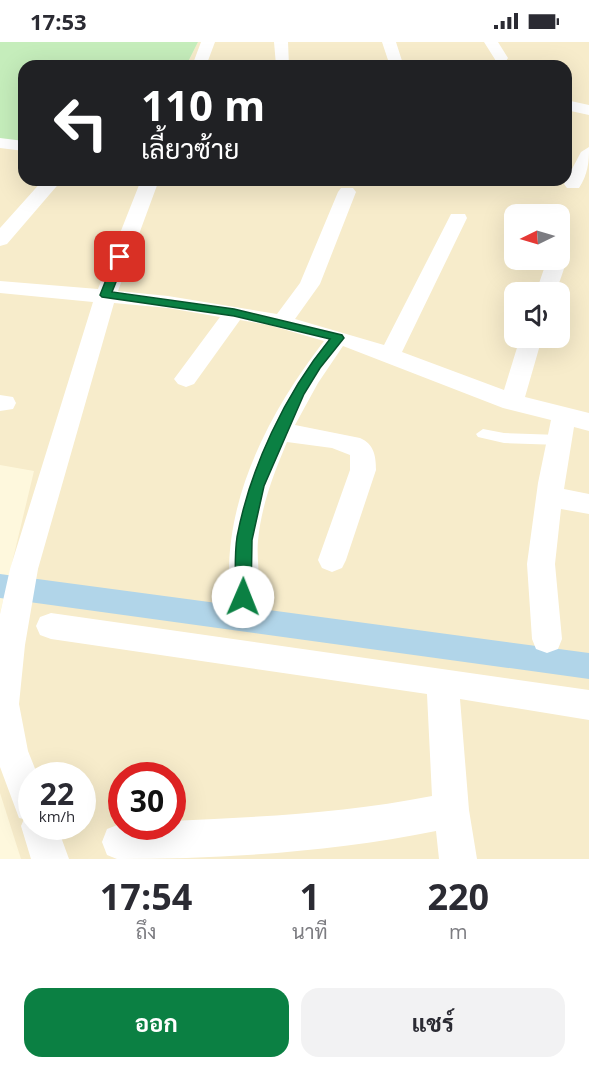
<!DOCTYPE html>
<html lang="th">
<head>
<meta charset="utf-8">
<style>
	:root { --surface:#fff; --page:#f2f2f3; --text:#2b2b33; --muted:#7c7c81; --accent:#0b8043 }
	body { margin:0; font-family:"Open Sans",Sarabun,sans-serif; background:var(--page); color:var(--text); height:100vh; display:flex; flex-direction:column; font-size:22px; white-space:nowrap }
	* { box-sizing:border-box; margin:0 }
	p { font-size:20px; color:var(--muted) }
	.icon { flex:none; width:33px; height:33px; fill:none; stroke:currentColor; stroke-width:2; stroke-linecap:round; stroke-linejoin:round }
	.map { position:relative; height:817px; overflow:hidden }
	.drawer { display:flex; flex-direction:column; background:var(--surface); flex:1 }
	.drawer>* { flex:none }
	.banner { position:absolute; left:18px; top:18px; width:554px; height:126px; border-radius:18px; box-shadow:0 6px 24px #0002; background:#202124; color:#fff; overflow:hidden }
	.needle { width:39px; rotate:265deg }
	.tools { position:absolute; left:504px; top:162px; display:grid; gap:12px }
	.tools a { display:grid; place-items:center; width:66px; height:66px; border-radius:12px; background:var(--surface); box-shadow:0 6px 24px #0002; font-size:30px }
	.speed { position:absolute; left:18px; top:720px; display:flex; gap:12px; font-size:30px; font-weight:700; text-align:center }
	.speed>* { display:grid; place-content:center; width:78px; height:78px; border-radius:50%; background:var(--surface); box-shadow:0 6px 24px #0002; line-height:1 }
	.speed small { font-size:15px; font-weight:400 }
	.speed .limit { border:9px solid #d22; background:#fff; color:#111 }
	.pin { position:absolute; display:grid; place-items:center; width:51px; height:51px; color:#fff; margin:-26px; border-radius:12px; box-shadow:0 3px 9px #0006 }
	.me { position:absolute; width:66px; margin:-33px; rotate:1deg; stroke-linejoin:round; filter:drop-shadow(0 0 4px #0008) }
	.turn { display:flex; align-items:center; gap:21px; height:126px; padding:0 24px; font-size:27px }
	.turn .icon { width:78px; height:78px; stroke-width:2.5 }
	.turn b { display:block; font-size:42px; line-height:51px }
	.eta { display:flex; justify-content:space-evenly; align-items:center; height:102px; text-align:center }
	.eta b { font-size:36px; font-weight:700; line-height:42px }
	.action { display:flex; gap:12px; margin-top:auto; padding:12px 24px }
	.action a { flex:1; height:69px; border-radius:18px; background:var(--accent); color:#fff; font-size:24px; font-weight:700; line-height:69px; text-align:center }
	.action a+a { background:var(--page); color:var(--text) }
	.status { display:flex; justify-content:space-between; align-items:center; height:42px; padding:0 30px; background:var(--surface); direction:ltr }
	.status svg { height:16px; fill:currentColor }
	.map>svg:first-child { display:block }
	.residential { fill:#f7eccb; fill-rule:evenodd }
	.green { fill:#c5edbb }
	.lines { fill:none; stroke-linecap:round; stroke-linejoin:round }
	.canal { fill:#b1d5e9; fill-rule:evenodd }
	.lane { fill:#fff; fill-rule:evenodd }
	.street { fill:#fff; fill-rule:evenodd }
	.route { fill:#0b8043; stroke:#07532c; stroke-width:1.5 }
</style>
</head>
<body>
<div class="status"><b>17:53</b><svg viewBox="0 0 49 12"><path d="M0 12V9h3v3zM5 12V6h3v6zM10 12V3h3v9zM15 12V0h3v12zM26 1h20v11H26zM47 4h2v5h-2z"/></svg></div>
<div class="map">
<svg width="589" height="817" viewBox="0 0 589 817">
	<rect width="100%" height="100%" fill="#fef8dd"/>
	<path class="residential" d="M198,0h391v817h-568l-21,-66v-180l34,-142 -34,-6v-325l24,2v38h542v-114h-380zM514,172h46v46h-46zM514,250h46v46h-46zM32,734h50v50h-50zM122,734h50v50h-50z"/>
	<path class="green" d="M0,0h198l-12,24h-162v76l-24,-2z"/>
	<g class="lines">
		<path class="canal" d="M0,532l589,79v26l-589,-81z"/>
		<path class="lane" d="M483,387l21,4 56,2 7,5 -7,5 -56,-2 -26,-6 -2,-3z"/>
		<path class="street" d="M201,0h14l-9,24h-14z
			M274,0h14l1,24 -13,-1z
			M382,0h14l7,22 -1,2h-12z
			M484,0h14l10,16 -2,3h-10z
			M566,58l23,5v10l-23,-5z
			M0,96l24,3v10l-24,-3z
			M589,105c0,16 -1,27 -10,41h-12l-3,-4 17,-32z
			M43,138h19l-55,64 -7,2v-18z
			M141,138h18l-41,111 50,5 109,18 23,-31 38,-91 3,-4h12l3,4 -36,92 -25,35 89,26 65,-127 2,-4h14l2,4 -65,134 102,38 16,-52h22l-17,59 64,16v18l-15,-4 -10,62 25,5v20l-28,-5 -6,55 7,75 -4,10 -11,4 -11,-4 -4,-10 -5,-75 11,-81 13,-63 -48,-12 -160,-62 -25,37 -23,42 65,13c14,6 16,18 16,32l-30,90 -4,8 -10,4 -10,-4 -4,-8 32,-90v-15l-18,-7 -45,-6c-13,31 -26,64 -29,99 -2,21 5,45 -4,65l-11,3 -11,-3c-5,-12 -3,-23 -3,-36 1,-84 45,-164 95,-229l-55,-16 -29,-5 -46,64 -8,3 -8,-3 -4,-5 46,-62 -52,-9 -54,-5 -76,266 -13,76 -6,59 9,47 10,25h-6v50h25l12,33h-38l-10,-33 3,-7 -5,-1 -19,-51v-153l10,-45 83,-267 -93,-9v-12l98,8z
			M560,216l6,5 -10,29h-20l10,-29 2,-3z
			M0,353l13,2 3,6 -3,6 -13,2z
			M51,571l538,77v30l-129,-21 9,111 8,49h-38l-3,-28c-104,21 -213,28 -319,28l-10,-4 -5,-13 5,-13 13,-5 2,2h50v-5c88,-4 174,-8 260,-25l-5,-102 -376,-55 -11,-4 -4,-9 4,-9z"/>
	</g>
	<path class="route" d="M120,211l6,4 -14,35 122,17 108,26 2,3 -24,30 -16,26 -40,92 -12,54 -1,57 -2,5 -6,2 -5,-2 -3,-5c1,-19 -1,-41 2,-60 13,-69 48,-143 93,-198l-96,-23 -132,-19 -2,-2 15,-38z"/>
</svg>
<div class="tools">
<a><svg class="needle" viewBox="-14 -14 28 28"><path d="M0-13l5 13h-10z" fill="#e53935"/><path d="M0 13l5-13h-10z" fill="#7c7c81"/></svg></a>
<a><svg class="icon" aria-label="sound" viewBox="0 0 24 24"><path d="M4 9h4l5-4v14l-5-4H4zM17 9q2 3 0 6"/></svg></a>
</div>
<div class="speed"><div>22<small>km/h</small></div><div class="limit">30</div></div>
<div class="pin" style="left:120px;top:215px;background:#d93025"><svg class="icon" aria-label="arrive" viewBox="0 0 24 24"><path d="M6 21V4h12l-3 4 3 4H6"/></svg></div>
<svg class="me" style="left:243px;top:555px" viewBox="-20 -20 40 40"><circle r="19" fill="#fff"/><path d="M0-13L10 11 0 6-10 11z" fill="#0b8043"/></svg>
<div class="banner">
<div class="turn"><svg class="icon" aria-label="left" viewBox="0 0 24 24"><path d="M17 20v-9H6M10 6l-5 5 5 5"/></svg><div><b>110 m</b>เลี้ยวซ้าย</div></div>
</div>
</div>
<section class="drawer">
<div class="eta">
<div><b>17:54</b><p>ถึง</p></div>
<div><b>1</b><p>นาที</p></div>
<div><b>220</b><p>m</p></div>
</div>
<div class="action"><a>ออก</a><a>แชร์</a></div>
</section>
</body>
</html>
